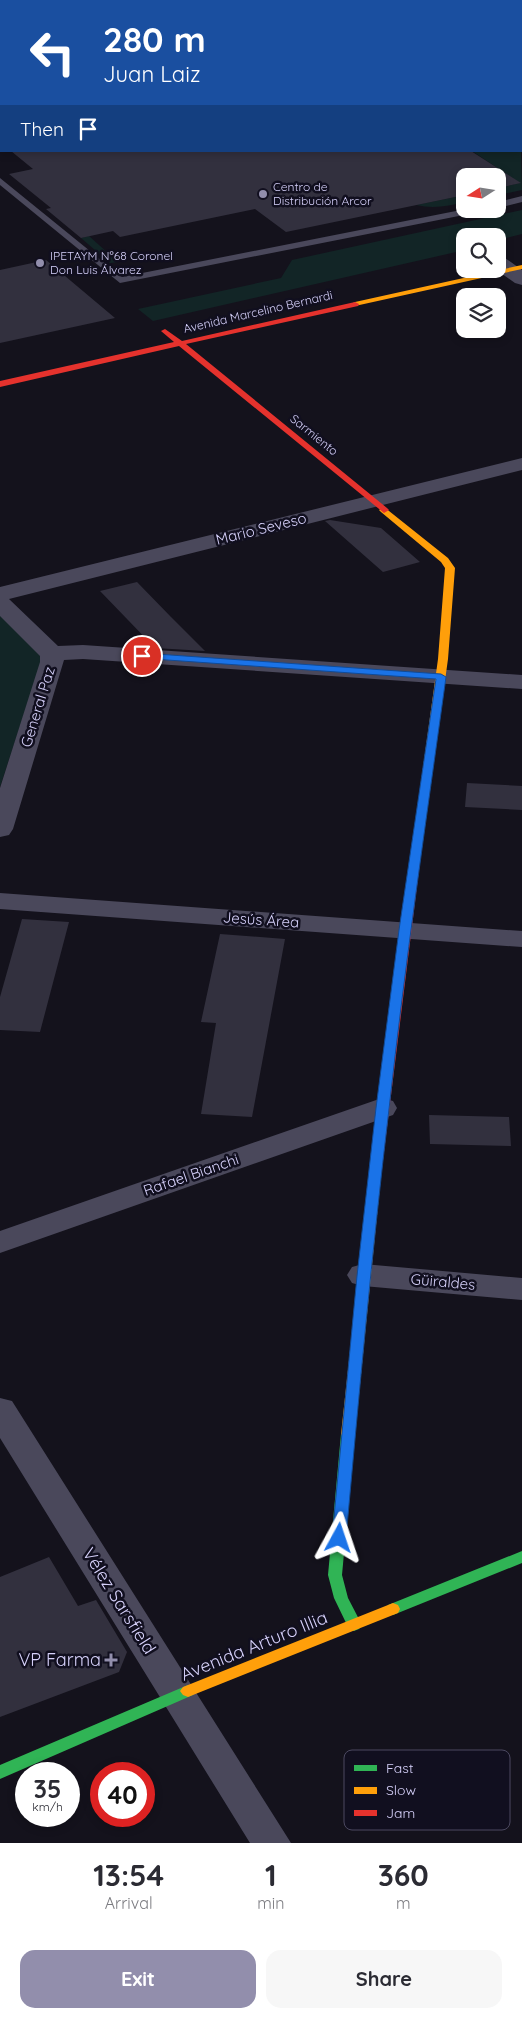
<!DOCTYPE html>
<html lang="en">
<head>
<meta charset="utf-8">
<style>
	:root { --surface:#fff; --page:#f7f7f7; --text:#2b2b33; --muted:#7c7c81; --accent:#928eac }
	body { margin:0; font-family:Quicksand,sans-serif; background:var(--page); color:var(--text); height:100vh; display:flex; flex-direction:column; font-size:19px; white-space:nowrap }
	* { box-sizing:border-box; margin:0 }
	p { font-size:16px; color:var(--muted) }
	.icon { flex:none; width:28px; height:28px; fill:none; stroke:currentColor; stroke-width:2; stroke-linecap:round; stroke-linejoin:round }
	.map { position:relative; height:1843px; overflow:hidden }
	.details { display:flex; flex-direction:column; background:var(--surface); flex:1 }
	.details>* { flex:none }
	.banner { position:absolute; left:0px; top:0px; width:522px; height:152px; box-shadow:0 2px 8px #0003; background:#1a4fa0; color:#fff; overflow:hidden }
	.needle { width:32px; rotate:258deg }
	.buttons { position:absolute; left:456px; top:168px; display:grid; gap:10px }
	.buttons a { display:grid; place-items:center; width:50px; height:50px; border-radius:10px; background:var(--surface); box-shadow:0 2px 8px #0003; font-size:25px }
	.speed { position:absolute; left:15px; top:1762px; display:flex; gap:10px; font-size:25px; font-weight:700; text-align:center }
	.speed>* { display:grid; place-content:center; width:65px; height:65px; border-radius:50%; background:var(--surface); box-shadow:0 2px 8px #0003; line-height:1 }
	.speed small { font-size:12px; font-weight:400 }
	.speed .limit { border:8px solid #d22; background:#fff; color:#111 }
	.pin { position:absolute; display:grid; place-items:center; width:42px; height:42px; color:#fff; margin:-21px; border:2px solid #fff; border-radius:50%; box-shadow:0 1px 5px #0007 }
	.me { position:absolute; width:55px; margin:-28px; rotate:5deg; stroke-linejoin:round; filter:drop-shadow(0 0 4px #0008) }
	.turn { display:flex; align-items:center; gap:18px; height:105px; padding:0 20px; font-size:22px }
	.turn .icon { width:65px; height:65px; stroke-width:2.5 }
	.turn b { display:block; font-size:35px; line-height:42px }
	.then { display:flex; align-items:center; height:48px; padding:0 20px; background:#0003; gap:10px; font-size:19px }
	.eta { display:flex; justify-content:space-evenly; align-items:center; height:85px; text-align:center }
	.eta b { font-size:30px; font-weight:700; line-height:35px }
	.button { display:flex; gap:10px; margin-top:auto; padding:10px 20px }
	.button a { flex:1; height:58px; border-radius:15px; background:var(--accent); color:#fff; font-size:20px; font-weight:700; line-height:58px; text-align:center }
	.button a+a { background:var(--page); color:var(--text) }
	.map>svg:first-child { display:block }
	.green { fill:#122526 }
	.building { fill:#32303e }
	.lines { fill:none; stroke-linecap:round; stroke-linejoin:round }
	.lane { fill:#4a485b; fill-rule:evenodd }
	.street { fill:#4a485b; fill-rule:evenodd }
	.fast { fill:#30b455; fill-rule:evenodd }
	.slow { fill:#ff9f0a; fill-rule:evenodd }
	.jam { fill:#e5322d; fill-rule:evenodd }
	.route { fill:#1a73e8; stroke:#114b97 }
	.poi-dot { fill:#928eac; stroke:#110f1f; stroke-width:2 }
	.labels { text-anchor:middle; stroke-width:5; stroke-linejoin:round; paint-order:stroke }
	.far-poi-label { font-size:12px; fill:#d6d1fa; stroke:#110f1f; text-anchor:start }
	.far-street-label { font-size:12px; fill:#d6d1fa; stroke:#110f1f }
	.street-label { font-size:15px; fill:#d6d1fa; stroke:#110f1f }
	.near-street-label { font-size:18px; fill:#d6d1fa; stroke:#110f1f }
	.near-poi-label { font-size:18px; fill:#d6d1fa; stroke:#110f1f; text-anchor:end }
	.key { fill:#110f1f; stroke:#4c4961; stroke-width:1 }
	.key-label { font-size:14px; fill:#d6d1fa }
</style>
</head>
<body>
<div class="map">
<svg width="522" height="1843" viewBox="0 0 522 1843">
	<rect width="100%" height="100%" fill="#14121c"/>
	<path class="green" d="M521,148l1,42 -24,5v-7l22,-5 -48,-32h49z
		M465,195v7c-17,4 -31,7 -49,3z
		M522,210v24l-24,6v-4h-33v11h-2l2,3 -312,71 -15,-12 143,-31 11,-18z
		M89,236l29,26 -8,1 -29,-25z
		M0,614l43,42 -43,131z"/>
	<path class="building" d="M11,151h460l50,32 -23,5v-12h-33v19l-179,37 -31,-23 -135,28 -7,-6 -32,7 -35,-29 5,-1 -42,-34 24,-5z
		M46,260l69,58 -115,25v-73z
		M330,520l51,8 39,34 -37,10 -58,-51z
		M137,582l34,35 34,34 -50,-3 -55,-57z
		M467,783l55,3v24l-57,-3z
		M22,919l47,3 -29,110 -40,-2v-33z
		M220,934l65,5 -33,178 -51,-3 15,-91 -15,-1z
		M429,1115l80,2 2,29 -81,-2z
		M49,1557l29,49 18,-6 31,52 -8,20 -119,45v-140z"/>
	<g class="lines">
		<path class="lane" d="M290,0h9l1,1h-9z
			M481,0h9l1,1h-9z
			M518,0h4v3l-1,-2h-4z
			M0,76h1v4h-1z
			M521,133l1,1v6l-1,-1z
			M0,178l122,99 344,-68h18l-5,3 -359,71 -120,-98z
			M522,196v6l-24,6v-6z"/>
		<path class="street" d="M498,256l7,2 17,12v15l-7,-2 -20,-14h3z
			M522,458v12l-513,129 49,47 25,-1 439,30v14l-439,-30 -19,1 -51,169 -4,6 -9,2v-49l40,-126v-6l-40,-40v-29z
			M0,893l522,38v16l-522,-38z
			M382,1098l11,3 4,7 -4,7 -393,138v-22z
			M363,1264l159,14v22l-159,-14 -11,-3 -5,-8 5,-8z
			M0,1398l12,3 279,442h-41l-250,-405z"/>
		<path class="fast" d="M348,1429l5,1 2,4 -13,141 6,23 14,27 -3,4 -5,2 -5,-2 -15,-31 -6,-23 13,-141 2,-4z
			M522,1551v12l-124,50 -5,2 -5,-2 -2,-4 2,-4z
			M188,1685l5,2 3,4 -3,4 -193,84v-14z"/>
		<path class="slow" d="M522,265v4l-167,37 -4,-2 4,-2z
			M384,507l64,51 7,10 -7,91 -28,203 -5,3 -5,-3 28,-203 7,-91 -4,-6 -60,-50 -2,-2z
			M375,1172l4,1 2,3 -26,258 -2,4 -5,1 -5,-1 -2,-4 28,-258 2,-3z
			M393,1603l5,2 2,4 -2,4 -210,84 -5,-2 -3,-4 3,-4z"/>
		<path class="jam" d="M355,302l4,2 -1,2 -172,38 201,164 2,2 -5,3 -205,-167 -179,41v-6l174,-39 -13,-11 4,-2 17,12z
			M415,859l5,3 -39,314 -2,3h-8l-2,-3 41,-314z"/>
	</g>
	<path class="route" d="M142,653l299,21 5,3c-20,144 -41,287 -57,432 -17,142 -30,285 -43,429l-2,4 -5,1 -5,-1 -2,-4 25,-262 19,-168 23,-178 37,-251 -297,-21v-4z"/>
	<g class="poi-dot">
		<circle cx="263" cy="194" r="5"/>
		<circle cx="40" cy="263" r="5"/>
		<path d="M108.5 1652.5h5v5h5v5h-5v5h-5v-5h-5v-5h5z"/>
	</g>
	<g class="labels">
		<g class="far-poi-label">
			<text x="273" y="191">Centro de<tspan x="273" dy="14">Distribución Arcor</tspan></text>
			<text x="50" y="260">IPETAYM Nº68 Coronel<tspan x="50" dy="14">Don Luis Álvarez</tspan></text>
		</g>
		<g class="far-street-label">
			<text transform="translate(258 312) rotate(-13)" y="4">Avenida Marcelino Bernardi</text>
			<text transform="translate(314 435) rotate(39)" y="4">Sarmiento</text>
		</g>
		<g class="street-label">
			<text transform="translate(261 529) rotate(-14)" y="5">Mario Seveso</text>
			<text transform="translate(38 707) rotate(-73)" y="5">General Paz</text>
			<text transform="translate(261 920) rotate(4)" y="5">Jesús Área</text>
			<text transform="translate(191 1175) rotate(-19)" y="5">Rafael Bianchi</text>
			<text transform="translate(443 1282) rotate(5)" y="5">Güiraldes</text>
		</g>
		<g class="near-street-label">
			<text transform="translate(119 1601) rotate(58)" y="6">Vélez Sarsfield</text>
			<text transform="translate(254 1646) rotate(-22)" y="6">Avenida Arturo Illia</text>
		</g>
		<g class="near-poi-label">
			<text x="101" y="1666">VP Farma</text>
		</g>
	</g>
	<rect x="344" y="1750" width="166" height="80" rx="8" class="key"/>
	<rect x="354" y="1765" width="23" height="6" fill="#30b455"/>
	<rect x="354" y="1787" width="23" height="7" fill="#ff9f0a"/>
	<rect x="354" y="1810" width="23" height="6" fill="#e5322d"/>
	<g class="key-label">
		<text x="386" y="1773">Fast</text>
		<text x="386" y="1795">Slow</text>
		<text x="386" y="1818">Jam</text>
	</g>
</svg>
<div class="buttons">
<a><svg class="needle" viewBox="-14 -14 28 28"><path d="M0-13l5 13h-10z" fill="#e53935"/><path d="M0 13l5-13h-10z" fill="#7c7c81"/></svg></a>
<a><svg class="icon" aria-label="search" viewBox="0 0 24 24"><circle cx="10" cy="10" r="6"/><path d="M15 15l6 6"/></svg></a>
<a><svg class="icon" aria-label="layers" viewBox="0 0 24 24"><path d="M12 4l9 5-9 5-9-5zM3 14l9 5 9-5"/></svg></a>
</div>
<div class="speed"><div>35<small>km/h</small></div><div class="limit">40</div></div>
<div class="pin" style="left:142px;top:656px;background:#d93025"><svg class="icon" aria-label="arrive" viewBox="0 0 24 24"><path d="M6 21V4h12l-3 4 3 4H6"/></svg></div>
<svg class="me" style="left:339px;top:1538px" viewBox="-20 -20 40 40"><path d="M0-17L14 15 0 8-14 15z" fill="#1a73e8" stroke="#fff" stroke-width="4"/></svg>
<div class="banner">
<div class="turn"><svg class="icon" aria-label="left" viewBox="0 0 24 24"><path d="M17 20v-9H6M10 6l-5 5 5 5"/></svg><div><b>280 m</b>Juan Laiz</div></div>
<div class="then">Then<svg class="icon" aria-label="arrive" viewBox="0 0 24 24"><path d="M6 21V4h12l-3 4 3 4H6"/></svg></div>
</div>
</div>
<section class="details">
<div class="eta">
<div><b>13:54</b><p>Arrival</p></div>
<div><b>1</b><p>min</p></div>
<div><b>360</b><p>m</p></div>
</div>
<div class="button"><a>Exit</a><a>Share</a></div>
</section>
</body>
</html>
